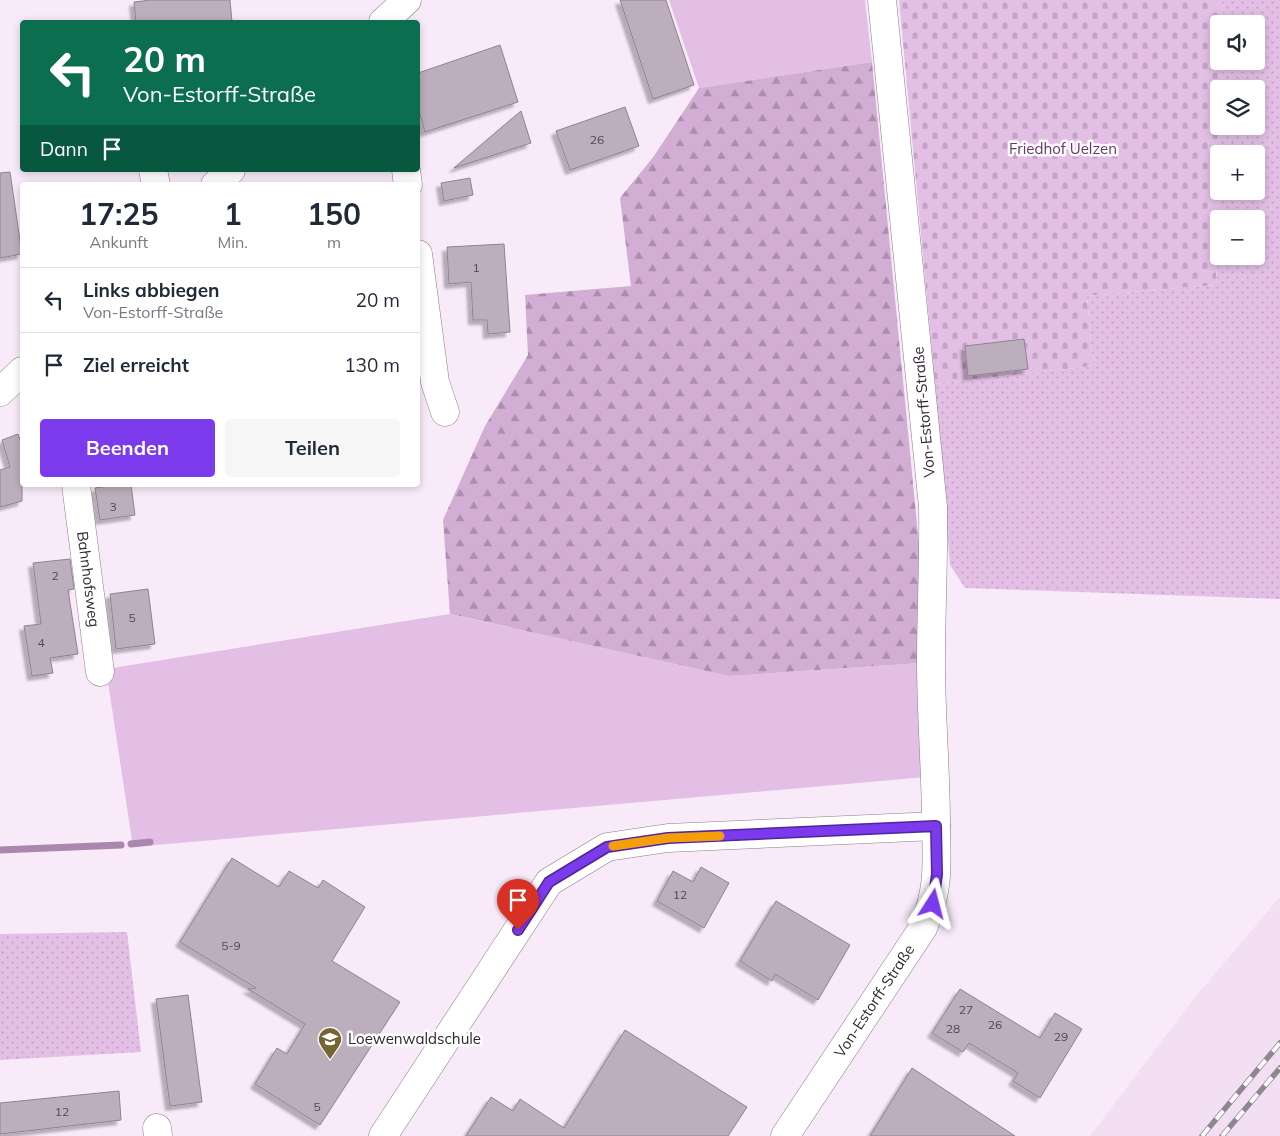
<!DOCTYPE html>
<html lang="de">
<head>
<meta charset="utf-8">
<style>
	:root { --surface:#fff; --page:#f6f6f7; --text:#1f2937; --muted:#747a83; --line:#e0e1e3; --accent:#7c3aed }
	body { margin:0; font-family:Mulish,sans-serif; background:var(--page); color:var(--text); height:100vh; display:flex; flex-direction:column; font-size:19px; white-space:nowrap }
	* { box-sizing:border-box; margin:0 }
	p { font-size:16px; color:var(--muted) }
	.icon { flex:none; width:28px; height:28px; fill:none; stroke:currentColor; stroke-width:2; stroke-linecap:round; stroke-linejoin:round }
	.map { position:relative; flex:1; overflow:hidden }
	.details { position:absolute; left:20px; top:182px; width:400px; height:305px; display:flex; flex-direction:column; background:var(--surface); border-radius:5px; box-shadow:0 2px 8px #0003 }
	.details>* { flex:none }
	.top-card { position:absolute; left:20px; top:20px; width:400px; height:152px; border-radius:5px; box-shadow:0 2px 8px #0003; background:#0b6e4f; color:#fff; overflow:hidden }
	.controls { position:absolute; left:1210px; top:15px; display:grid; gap:10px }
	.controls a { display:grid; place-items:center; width:55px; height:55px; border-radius:5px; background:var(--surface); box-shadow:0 2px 8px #0003; font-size:25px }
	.pin { position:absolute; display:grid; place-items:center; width:42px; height:42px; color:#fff; margin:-51px -21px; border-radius:50% 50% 50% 0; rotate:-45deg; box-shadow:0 0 5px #0007 }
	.pin .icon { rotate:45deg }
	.me { position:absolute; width:55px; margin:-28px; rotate:9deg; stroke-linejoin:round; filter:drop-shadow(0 0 4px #0008) }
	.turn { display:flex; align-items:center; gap:18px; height:105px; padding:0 20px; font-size:22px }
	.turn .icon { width:65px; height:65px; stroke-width:2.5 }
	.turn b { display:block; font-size:35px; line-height:42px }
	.then { display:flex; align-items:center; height:48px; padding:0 20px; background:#0003; gap:10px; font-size:19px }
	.eta { display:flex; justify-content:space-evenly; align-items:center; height:85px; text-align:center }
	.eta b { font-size:30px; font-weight:700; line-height:35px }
	.cta { display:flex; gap:10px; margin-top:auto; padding:10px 20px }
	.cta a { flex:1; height:58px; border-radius:5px; background:var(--accent); color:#fff; font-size:20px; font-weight:700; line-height:58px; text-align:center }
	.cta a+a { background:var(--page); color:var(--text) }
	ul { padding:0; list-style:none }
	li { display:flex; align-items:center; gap:15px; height:65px; padding:0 20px; border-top:1px solid var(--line) }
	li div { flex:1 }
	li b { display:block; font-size:19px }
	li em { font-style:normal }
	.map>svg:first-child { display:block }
	.built { fill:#f3dff4 }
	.grass { fill:#e3bfe5 }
	.forest { fill:url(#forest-firs) }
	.cemetery { fill:url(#cemetery-stones) }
	.park { fill:url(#park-dots); fill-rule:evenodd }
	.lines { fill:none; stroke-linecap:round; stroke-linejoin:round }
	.stream { stroke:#aa87ac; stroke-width:7 }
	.building { fill:#bcaebc; stroke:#908390; filter:url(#shadow) }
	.minor-casing { stroke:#897d8a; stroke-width:29 }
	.minor { stroke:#fff; stroke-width:28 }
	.rail-casing { stroke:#8f8690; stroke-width:5.5 }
	.rail { stroke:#fffcff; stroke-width:4; stroke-dasharray:11; stroke-linecap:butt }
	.route-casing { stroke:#51269a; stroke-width:12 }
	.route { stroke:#7c3aed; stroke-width:9 }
	.slow { stroke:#f59e0b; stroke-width:9 }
	.labels { text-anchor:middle; stroke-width:5; stroke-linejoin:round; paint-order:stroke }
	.number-label { font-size:12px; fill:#514a51 }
	.park-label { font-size:15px; fill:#663769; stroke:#fffcff }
	.street-label { font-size:15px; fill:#2d282d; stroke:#fffcff }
	.poi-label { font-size:15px; fill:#2d282d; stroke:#fffcff; text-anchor:start }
</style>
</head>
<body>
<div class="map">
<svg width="1280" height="1136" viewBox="0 0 1280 1136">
	<defs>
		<pattern id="forest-firs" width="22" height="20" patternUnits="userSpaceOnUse" patternTransform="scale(1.25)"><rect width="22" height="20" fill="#d2aed4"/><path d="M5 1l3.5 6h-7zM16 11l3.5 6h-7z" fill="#ab8eac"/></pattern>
		<pattern id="cemetery-stones" width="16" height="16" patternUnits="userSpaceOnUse" patternTransform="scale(1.25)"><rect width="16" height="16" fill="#e3bfe5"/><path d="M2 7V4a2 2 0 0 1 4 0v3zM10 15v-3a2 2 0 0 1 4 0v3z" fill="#c3a4c5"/></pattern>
		<pattern id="park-dots" width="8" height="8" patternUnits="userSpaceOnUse" patternTransform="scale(1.25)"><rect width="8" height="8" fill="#e3bfe5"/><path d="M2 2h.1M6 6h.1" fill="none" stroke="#c3a4c5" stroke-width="1.8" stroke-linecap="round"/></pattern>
		<filter id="shadow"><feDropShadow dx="-4.5" dy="4.5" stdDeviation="1" flood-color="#0004"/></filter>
	</defs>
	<rect width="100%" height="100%" fill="#f8eaf9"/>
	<path class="built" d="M1280,897v239h-190l104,-138z"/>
	<path class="grass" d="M669,0h196l7,62 -173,26z
		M449,614l280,62 192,-13 4,114 -792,70 -27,-178z"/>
	<path class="forest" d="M872,62l47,483 2,118 -192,13 -279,-62 -7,-94 42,-94 43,-71 -3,-60 106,-9 -11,-88 34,-42 45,-68z"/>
	<path class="cemetery" d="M899,0h323l1,24h-4v37h3l-1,28h-2l1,37 -4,159 -129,11 6,70 -158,18z"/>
	<path class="park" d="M1222,0h58v599l-315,-11 -15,-23 -15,-181 158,-18 -6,-70 129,-11 3,-110v16h37v-37h-37l1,-28h36v-37h-35l1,-28h34v-37h-33zM1219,219h37v37h-37z
		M127,932l14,120 -141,8v-126z"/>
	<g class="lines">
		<path class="stream" d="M131,844l19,-2
			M0,850l121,-5"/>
	</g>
	<path class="building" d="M151,0h79l2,22h-96l-2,-20z
		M620,0h46l28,85 -41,14z
		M500,45l18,57 -93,30 -7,-25v-34z
		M625,107l14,39 -69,24 -14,-39z
		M521,111l10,32 -77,25z
		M10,172l12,82 -22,4v-85z
		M470,178l3,17 -29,6 -3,-18z
		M504,244l6,88 -22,2 -1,-14h-14l-2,-38 -22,2 -2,-37z
		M1024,339l4,30 -60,7 -3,-30z
		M18,434l4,12v55l-22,6v-37l10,-3 -8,-27z
		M114,485h17l4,30 -35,5 -5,-32z
		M70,559l4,30 -6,1 10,64 -28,4 3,15 -21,3 -8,-50 17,-2 -8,-61z
		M148,589l7,55 -39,5 -6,-55z
		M232,858l47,29 10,-16 29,17 5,-8 42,27 -33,54 68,41 -80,123 -65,-41 22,-36 10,6 18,-30 -57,-35 8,-1 -76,-46z
		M701,867l28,16 -25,45 -47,-27 16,-30 20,11z
		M776,901l74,44 -32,55 -43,-26 -3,7 -32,-20z
		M960,989l80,49 15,-25 27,16 -42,69 -27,-17 5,-8 -49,-30 -6,9 -31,-19z
		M188,995l14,107 -32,4 -14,-107z
		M625,1030l122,77 -19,29h-262l25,-39 22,14 7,-12 44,29z
		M912,1068l103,68h-145z
		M119,1091l2,29 -121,14v-31z"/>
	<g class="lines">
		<g class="minor-casing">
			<g id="minor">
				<path d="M383,22l24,-22"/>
				<path d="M153,170l3,15"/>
				<path d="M406,170l2,15"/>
				<path d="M215,185l16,-15"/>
				<path d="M418,254l17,128 10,30"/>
				<path d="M0,392l22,-21"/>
				<path id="s1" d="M76,485l24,187"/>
				<path d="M157,1128l1,8"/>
				<path d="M383,1136l166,-254 58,-35 61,-9 268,-12c0,-55 -5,-109 -5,-164 0,-52 3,-103 2,-155l-51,-507"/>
				<path id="s2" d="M785,1136l138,-208c16,-38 14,-62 13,-102"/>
			</g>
		</g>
		<use href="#minor" class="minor"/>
		<g class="rail-casing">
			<path id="rail" d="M1202,1136l78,-93
				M1222,1136l58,-68"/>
		</g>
		<use href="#rail" class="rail"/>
	</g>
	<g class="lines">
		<g class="route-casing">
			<path id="route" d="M518,930l31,-48 58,-35 61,-9 268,-12 1,48 -4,30"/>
		</g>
		<use href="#route" class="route"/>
		<path class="slow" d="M613,846l55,-8 52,-2"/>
	</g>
	<defs>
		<g id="school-pin" transform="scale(1.25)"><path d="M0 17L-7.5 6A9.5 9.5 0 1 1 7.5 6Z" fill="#736633" stroke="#fffcff"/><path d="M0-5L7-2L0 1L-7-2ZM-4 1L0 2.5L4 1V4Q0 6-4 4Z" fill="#fff"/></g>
	</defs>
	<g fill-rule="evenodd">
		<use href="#school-pin" x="330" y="1039"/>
	</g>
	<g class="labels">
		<g class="number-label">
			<text x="597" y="144">26</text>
			<text x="476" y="272">1</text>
			<text x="113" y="511">3</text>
			<text x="55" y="580">2</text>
			<text x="132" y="622">5</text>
			<text x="41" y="647">4</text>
			<text x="680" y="899">12</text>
			<text x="231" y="950">5-9</text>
			<text x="966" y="1014">27</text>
			<text x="995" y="1029">26</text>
			<text x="953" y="1033">28</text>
			<text x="1061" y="1041">29</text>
			<text x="317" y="1111">5</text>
			<text x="62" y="1116">12</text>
		</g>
		<g class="park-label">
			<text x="1063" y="154">Friedhof Uelzen</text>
		</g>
		<g class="street-label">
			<text transform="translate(924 412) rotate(-95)" y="5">Von-Estorff-Straße</text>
			<text dy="5" stroke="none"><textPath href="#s1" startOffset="95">Bahnhofsweg</textPath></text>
			<text dy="5" stroke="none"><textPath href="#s2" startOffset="162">Von-Estorff-Straße</textPath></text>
		</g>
		<g class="poi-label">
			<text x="348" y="1044">Loewenwaldschule</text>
		</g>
	</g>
</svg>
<div class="controls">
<a><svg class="icon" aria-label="sound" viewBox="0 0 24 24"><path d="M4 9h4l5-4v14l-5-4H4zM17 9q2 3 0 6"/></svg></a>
<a><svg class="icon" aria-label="layers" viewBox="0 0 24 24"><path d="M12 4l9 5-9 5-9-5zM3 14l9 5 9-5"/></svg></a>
<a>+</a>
<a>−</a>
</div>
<div class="pin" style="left:518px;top:930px;background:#d93025"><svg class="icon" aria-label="arrive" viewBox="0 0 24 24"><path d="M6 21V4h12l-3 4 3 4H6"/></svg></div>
<svg class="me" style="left:933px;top:904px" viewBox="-20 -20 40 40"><path d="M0-17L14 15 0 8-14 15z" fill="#7c3aed" stroke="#fff" stroke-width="4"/></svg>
<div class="top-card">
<div class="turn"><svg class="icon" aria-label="left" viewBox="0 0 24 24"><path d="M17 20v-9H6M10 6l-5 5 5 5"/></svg><div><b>20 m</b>Von-Estorff-Straße</div></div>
<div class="then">Dann<svg class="icon" aria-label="arrive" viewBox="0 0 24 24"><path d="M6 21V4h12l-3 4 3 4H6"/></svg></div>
</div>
<section class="details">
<div class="eta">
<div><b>17:25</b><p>Ankunft</p></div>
<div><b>1</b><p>Min.</p></div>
<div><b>150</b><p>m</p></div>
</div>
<ul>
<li><svg class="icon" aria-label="left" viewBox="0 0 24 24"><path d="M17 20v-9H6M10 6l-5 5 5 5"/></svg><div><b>Links abbiegen</b><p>Von-Estorff-Straße</p></div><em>20 m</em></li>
<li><svg class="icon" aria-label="arrive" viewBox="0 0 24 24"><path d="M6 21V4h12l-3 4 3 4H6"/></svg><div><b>Ziel erreicht</b></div><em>130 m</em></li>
</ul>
<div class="cta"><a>Beenden</a><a>Teilen</a></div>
</section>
</div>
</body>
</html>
